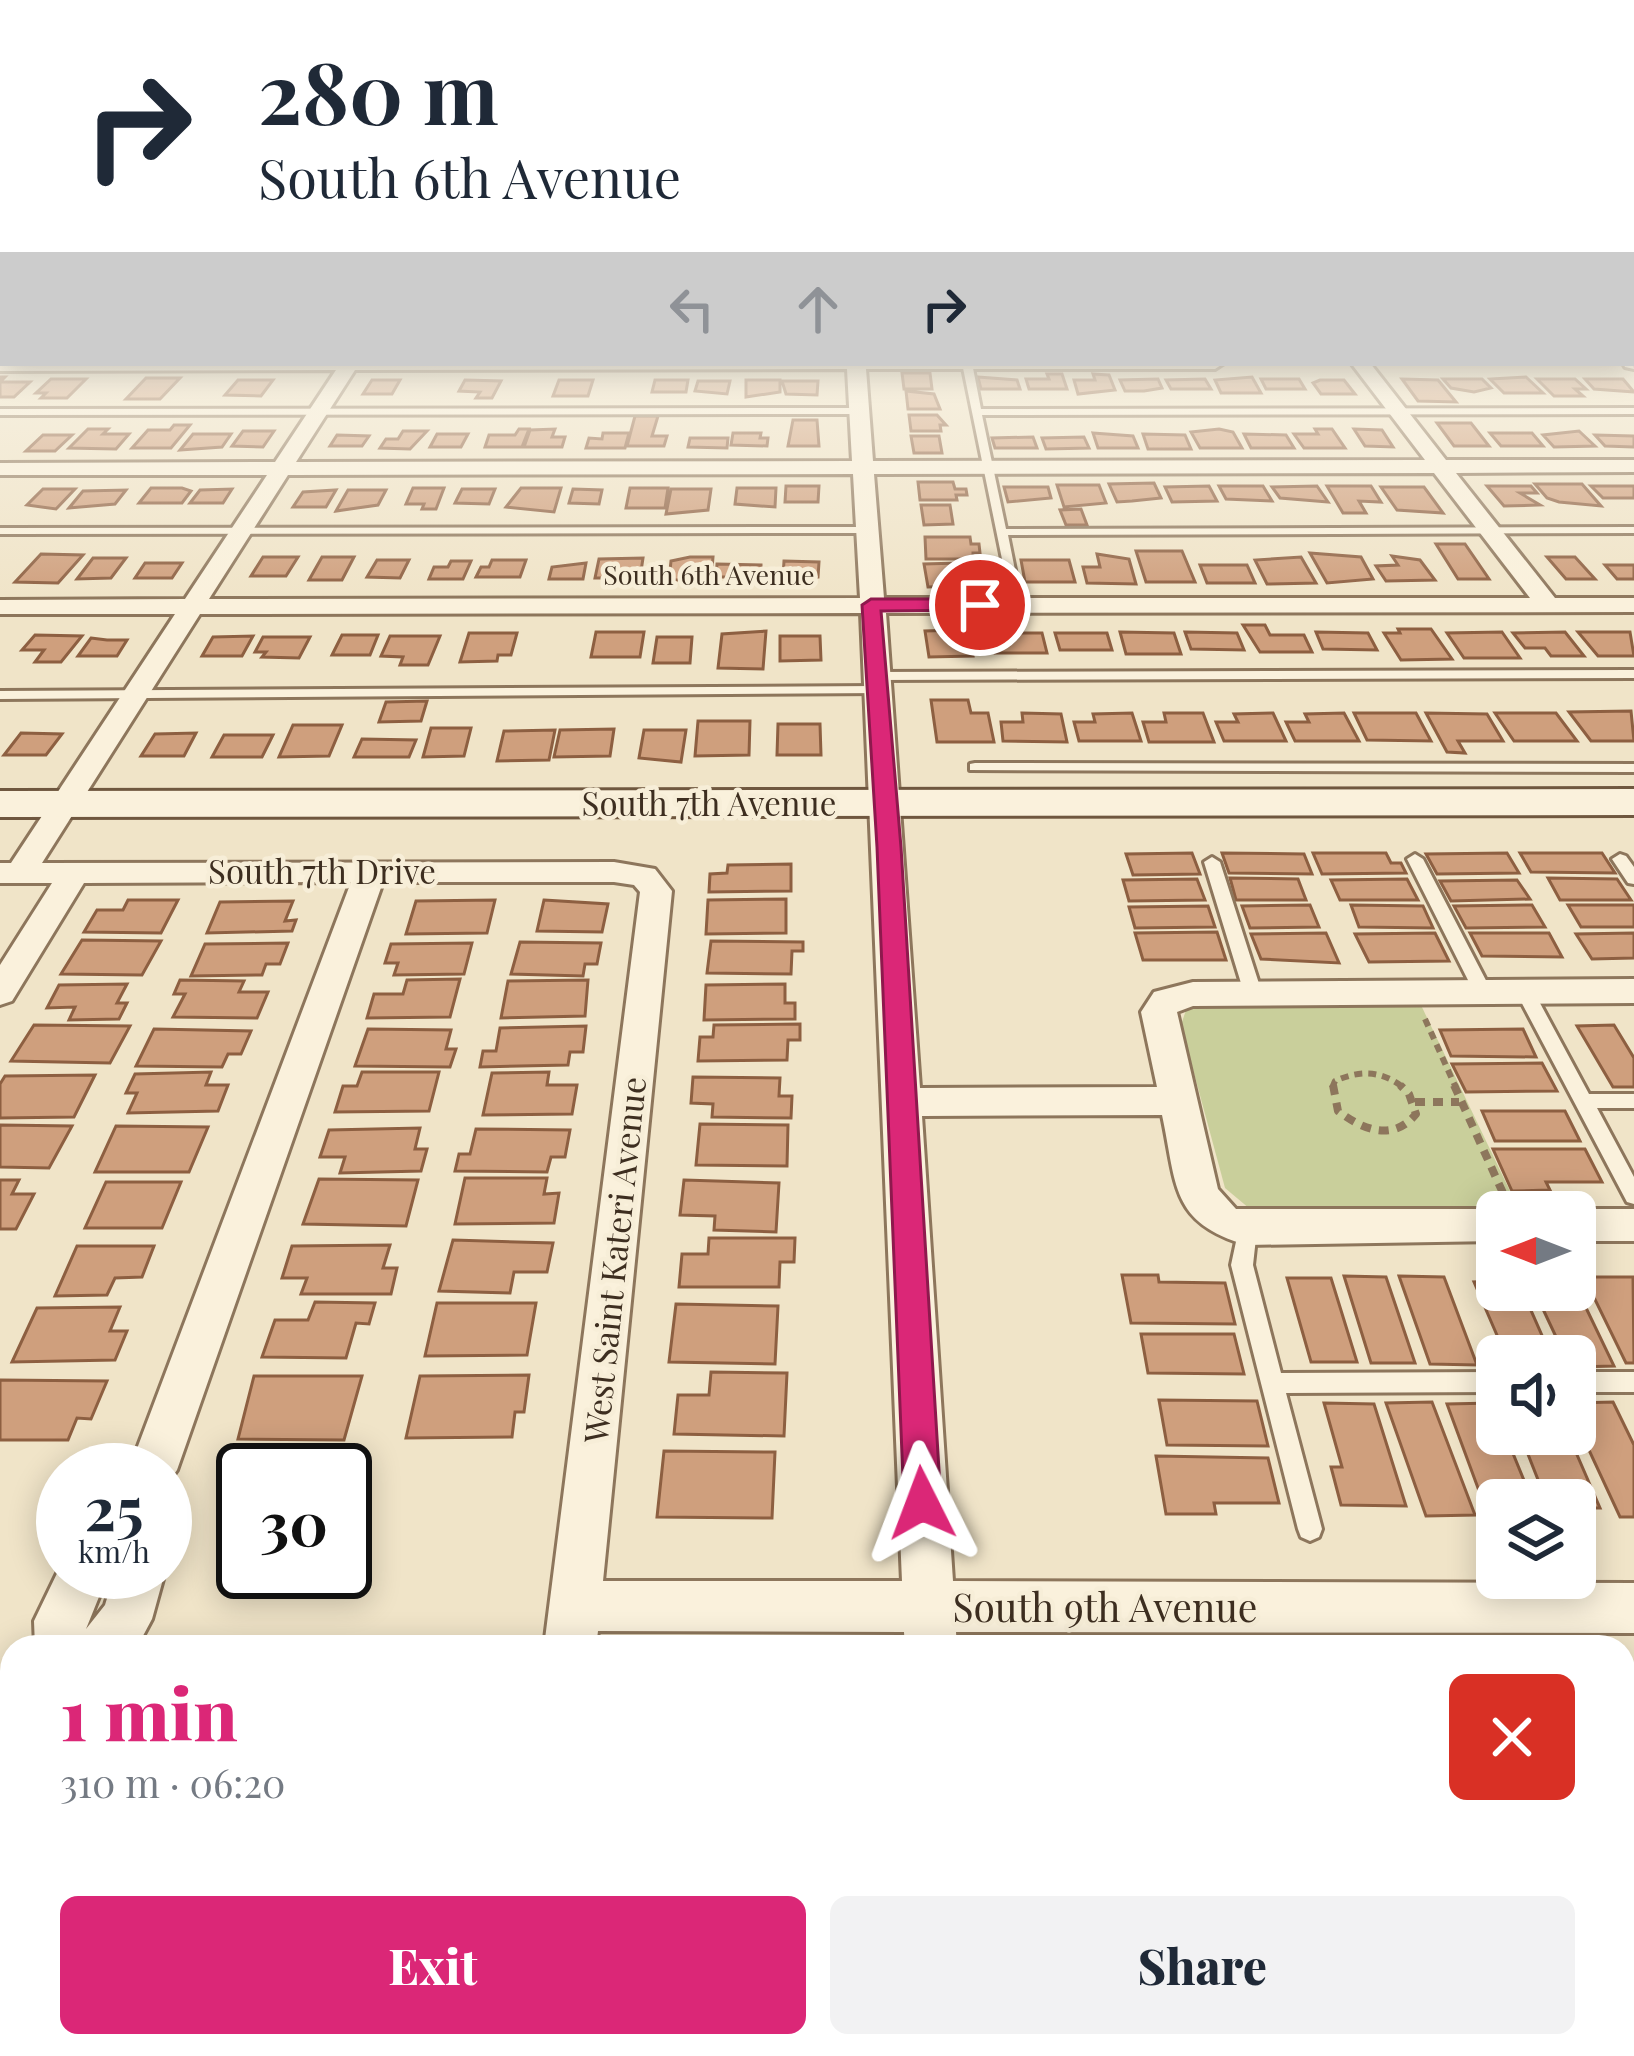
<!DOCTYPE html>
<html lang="en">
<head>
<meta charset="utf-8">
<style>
	:root { --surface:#fff; --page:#f2f2f3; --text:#1f2937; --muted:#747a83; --accent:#db2777 }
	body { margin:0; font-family:"Playfair Display",serif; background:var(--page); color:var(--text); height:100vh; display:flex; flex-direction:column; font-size:45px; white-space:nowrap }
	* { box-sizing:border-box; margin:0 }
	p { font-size:39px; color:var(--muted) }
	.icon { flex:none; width:66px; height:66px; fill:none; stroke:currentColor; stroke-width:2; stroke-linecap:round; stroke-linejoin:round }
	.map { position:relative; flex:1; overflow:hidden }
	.drawer { position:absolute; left:0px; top:1635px; width:1635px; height:423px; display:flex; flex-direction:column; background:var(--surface); border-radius:36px 36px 0 0; box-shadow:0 6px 30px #0003 }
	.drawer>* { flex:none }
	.top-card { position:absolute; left:0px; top:0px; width:1635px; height:366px; box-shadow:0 6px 30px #0003; background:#fff; color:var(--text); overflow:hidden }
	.needle { width:78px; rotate:270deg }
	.tools { position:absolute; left:1476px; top:1191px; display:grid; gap:24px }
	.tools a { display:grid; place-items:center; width:120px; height:120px; border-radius:18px; background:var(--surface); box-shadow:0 6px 30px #0003; font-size:60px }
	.speed { position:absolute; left:36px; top:1443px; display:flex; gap:24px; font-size:60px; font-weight:700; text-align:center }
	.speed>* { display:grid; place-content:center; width:156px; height:156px; border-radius:50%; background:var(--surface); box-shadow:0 6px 30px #0003; line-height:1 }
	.speed small { font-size:30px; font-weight:400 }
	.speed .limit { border:6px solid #111; border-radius:18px; background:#fff; color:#111 }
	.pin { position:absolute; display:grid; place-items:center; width:102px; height:102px; color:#fff; margin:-51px; border:6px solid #fff; border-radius:50%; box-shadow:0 3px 12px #0007 }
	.me { position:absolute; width:132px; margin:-66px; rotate:357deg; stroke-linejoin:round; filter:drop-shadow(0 0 9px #0008) }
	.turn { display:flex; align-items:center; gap:42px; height:252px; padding:0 60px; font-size:54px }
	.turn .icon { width:156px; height:156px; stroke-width:2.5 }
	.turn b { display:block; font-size:84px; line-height:102px }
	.lanes { display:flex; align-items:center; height:114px; padding:0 60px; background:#0003; justify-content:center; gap:60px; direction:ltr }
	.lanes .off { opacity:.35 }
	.round { display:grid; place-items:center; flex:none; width:126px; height:126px; border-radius:18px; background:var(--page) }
	.head { display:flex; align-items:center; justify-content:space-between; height:204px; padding:0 60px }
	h1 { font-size:72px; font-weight:800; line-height:90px; color:var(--accent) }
	.cta { display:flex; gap:24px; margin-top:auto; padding:24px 60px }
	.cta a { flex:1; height:138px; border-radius:18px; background:var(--accent); color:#fff; font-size:48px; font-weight:800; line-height:138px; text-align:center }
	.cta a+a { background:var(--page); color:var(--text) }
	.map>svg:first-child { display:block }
	.green { fill:#c9cf9b }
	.building { fill:#cf9f7d; stroke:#8d5f41; stroke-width:3 }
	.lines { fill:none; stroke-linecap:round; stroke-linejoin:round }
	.lane-casing { stroke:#8d765c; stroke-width:6 }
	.street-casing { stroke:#8d765c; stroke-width:6 }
	.secondary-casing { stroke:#6f573f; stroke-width:6 }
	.path-far1 { stroke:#8d765c; stroke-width:6; stroke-dasharray:8 6; stroke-linecap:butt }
	.path { stroke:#8d765c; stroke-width:8; stroke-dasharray:10 8; stroke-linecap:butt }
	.lane { fill:#faf1dc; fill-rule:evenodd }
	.street { fill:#faf1dc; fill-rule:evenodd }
	.secondary { fill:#faf1dc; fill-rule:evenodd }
	.route { fill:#db2777; stroke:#8e194d; stroke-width:3 }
	.labels { text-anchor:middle; stroke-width:9; stroke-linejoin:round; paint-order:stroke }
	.far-street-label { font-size:27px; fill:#3d2e20; stroke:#f7eed8 }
	.street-label { font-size:33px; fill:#3d2e20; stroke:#f7eed8 }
	.near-street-label { font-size:39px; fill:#3d2e20; stroke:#f7eed8 }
</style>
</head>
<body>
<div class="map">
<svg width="1634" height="2056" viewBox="0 0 1634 2056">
	<rect width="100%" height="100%" fill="#f0e4c8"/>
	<path class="green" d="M1420,1003l100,209 -270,-3 -25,-21 -44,-163 5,-15 23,-6z"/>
	<path class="building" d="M902,373h28l2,16h-28z
		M1047,374h15l5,15h-38l-3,-10h23z
		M1093,374l16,1 6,15 -37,4 -4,-14h21z
		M0,377h5l-5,5h30l-16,15h-14z
		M978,377l39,3 3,9h-39z
		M1252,377l9,16h-40l-6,-13z
		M1526,377l17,16h-39l-14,-14z
		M146,378h34l-20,21h-34z
		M51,379h35l-19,19h-26l5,-5h-10z
		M1158,379l4,9 -18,3h-19l-5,-11z
		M1205,379l6,10h-40l-5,-9z
		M1261,379h38l6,10h-39z
		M1402,379l36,1 18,22 -38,-1z
		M1443,379h39l9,9 -17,4 -23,-4z
		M1537,379h38l11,10h-11l8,7h-29z
		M1585,379h38l11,13 -40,-3z
		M238,380h35l-12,16 -36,-1z
		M372,380h28l-8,14h-29z
		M465,380l36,1 -9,17h-16l4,-6 -21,-1z
		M559,380h34l-5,16h-35z
		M655,380h33l-2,12h-34z
		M746,380h34v12l-34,5z
		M1320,380h24l11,14h-34l-8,-11z
		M698,381h32l-3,13 -32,-3z
		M782,381h36l-1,14 -31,-1z
		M906,391l28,3 6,15h-32z
		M909,415h28l9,10h-6l1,6h-30z
		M635,416h23l-6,20h15l-3,10h-37z
		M793,420h24l2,26h-31z
		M1437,423h34l18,23h-35z
		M174,425h16l-19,23h-39l16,-18h22z
		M88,429h20l-5,5h26l-13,15 -47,-1z
		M519,429h10l-7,18h-37l4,-12h26z
		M555,429l-3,8h13l-3,10h-38l6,-17z
		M1219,429l14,3 9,16h-42l-9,-16z
		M1315,429h17l13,19h-41l-10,-14h24z
		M1354,429l28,1 11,17 -28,-1z
		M243,431h31l-11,16 -31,-1z
		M403,431h24l-17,18 -30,-1 6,-9h12z
		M1579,431l16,15 -41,1 -11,-12z
		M603,433h26l-4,15h-39l3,-10 13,1z
		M733,433h28l-1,5h8l-1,8 -36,-1z
		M1093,433l40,3 5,12h-40z
		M1490,433h42l11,13h-42z
		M193,434h38l-9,13 -42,3z
		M437,434h31l-7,13h-31z
		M1143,434l42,1 6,14h-43z
		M1244,434l42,1 8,13h-43z
		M43,435h29l-17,16h-29z
		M337,435l32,1 -7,10h-32z
		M1595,435l39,1v11l-29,-1z
		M911,436h28l3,17h-28z
		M1033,437l4,11h-42l-3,-10z
		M1084,437l5,11 -43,1 -4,-11z
		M690,438h38l-1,10 -39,-1z
		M918,482h35l2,7h11l1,6h-11l1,5h-37z
		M1154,483l7,15 -29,3 -15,1 -8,-18z
		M1535,484h47l19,22 -42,-4 -12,-4z
		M1057,485h42l7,18 -42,4z
		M786,486h33l-1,16h-33z
		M1209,486l8,15 -45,1 -7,-15z
		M1219,486h44l9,15 -46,-2z
		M1317,486l11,16 -48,-4 -8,-11z
		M1327,486h44l10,16 -22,-1 7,12h-23z
		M1487,486h44l6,7h-17l20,12 -36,1z
		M1591,486h43v12h-31z
		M1004,487h44l3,11 -43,4z
		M1381,487h43l19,26 -46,-3z
		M151,488h31l9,3 -9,12h-43z
		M413,488h31l-8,21h-14l2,-5h-18z
		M521,488h40l-7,24 -48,-5z
		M630,488h38l-3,20h-39z
		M737,488h39l-1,19 -40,-3z
		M43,489h32l-19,20 -29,-4z
		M232,489l-9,14h-33l10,-13z
		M462,489h33l-6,15 -34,-1z
		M573,489l29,1 -3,14 -30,-1z
		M671,489h40l-3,21 -42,4z
		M126,490l-11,14 -46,4 14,-17z
		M336,490l-10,17h-33l10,-15z
		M348,490h38l-8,15 -42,6z
		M921,505h29l3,19 -29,1z
		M1081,509l6,16h-21l-6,-15z
		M925,537h45l1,7h8l1,9h-7v6h-47z
		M1436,544h29l24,35h-31z
		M1136,551h46l13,31h-49z
		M1310,553l51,4 12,22 -46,4z
		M41,554l42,1 -25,28 -43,-1z
		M1097,554l32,5 7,25 -49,-1 -4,-16h17z
		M1392,556l28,4 15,20 -49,1 -10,-15 22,-1z
		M263,557h35l-12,19h-35z
		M322,557h32l-12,23h-33z
		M690,557h23l-2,23h-42l2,-19z
		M1301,557l15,26 -49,1 -12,-24z
		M1547,557h28l20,22h-29z
		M93,558h33l-15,20 -34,1z
		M643,558l-3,20h-45l4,-19z
		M377,560h32l-9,18 -33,-1z
		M492,560h34l-6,17h-44l5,-10h8z
		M1021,560h48l6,22h-50z
		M451,561h20l-8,18h-34l5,-12h14z
		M784,561l35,1 -1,15h-35z
		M145,563h37l-10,15h-37z
		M586,563l-3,16h-34l3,-12z
		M959,563l5,23 -36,1 -4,-23z
		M717,564l44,1v12h-45z
		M1200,565h47l8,18h-48z
		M1605,565h29v14h-17z
		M1243,625h22l5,10h34l8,17h-52z
		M1398,629h33l21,30 -51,1 -17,-27h16z
		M957,630l2,11h11l3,15 -44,1 -4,-26z
		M766,631l-3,38 -45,-1 4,-34z
		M596,632h48l-4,25h-49z
		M1120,632l54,1 7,21h-55z
		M1185,632l52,1 7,17 -53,-1z
		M1316,632l52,1 9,17 -54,-1z
		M1502,632l18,26h-56l-17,-25z
		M1565,632l19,24h-33l-6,-8h-20l-12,-15z
		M1578,632h52l4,24h-36z
		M469,633h48l-6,22h-13l-1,6 -37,1z
		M991,633h51l5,20h-52z
		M1055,633h52l5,17h-52z
		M35,635l47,1 -21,26h-26l9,-12h-22z
		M342,635h36l-8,20h-38z
		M253,636l-11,20h-40l11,-19z
		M390,636h50l-12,29h-28l3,-8 -22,-1z
		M780,636h40l1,24 -41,1z
		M263,637h47l-11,21 -37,-1 4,-5h-11z
		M657,637h35l-2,26h-37z
		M91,638l16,2h20l-10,16h-39z
		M931,700h37l3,13h17l6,29h-57z
		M427,701l-6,20 -42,1 7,-20z
		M1631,711l3,30h-43l-22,-29z
		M1022,713l39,1 6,28 -64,-1 -2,-19h22z
		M1132,713l9,28h-62l-5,-19h21l-2,-8z
		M1164,713h39l11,29h-65l-6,-20h23z
		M1273,713l13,28h-62l-8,-19h22l-4,-8z
		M1344,713l15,28h-64l-9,-19h23l-4,-8z
		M1354,713h62l15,28 -64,-1z
		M1426,713l61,1 16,27h-45l7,12 -18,-1z
		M1495,713h61l21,28h-63z
		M698,721h52l-1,34 -54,1z
		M778,724h42l1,31h-44z
		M293,725h49l-13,31 -50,1z
		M431,728h40l-7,28 -41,1z
		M614,729l-4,27 -56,1 6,-27z
		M555,730l-6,30 -52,1 7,-30z
		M644,730h42l-5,32 -42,-4z
		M21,733l41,1 -16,21h-42z
		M196,733l-12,23h-43l14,-22z
		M224,735h49l-11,22h-50z
		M362,739l54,1 -7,17h-55z
		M1192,853l8,21 -67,1 -7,-21z
		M1222,853l82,1 8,20 -83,-1z
		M1313,853h73l5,10h10l5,10 -84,1z
		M1507,853l12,20 -82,1 -11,-20z
		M1520,853h82l13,20 -84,-1z
		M791,864v27l-82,1 1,-18 17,-1 1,-8z
		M1230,878l68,1 8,21h-70z
		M1548,878l69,1 14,21h-71z
		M1197,879l8,21 -76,1 -6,-21z
		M1407,879l11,21h-78l-9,-20z
		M1517,880l13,19 -79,2 -11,-20z
		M786,899v34l-80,1 2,-34z
		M128,900h50l-17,33 -77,-1 13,-22h26z
		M495,900l-8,33 -81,1 10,-33z
		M544,900l64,4 -6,28 -65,-1z
		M293,901l-8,20 11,-1 -4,11 -85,2 13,-31z
		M1310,905l9,22 -69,1 -8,-22z
		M1351,905l72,1 10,22 -74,-1z
		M1532,905l13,22 -79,1 -12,-22z
		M1568,905h66v22h-53z
		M1208,906l7,21 -80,1 -6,-21z
		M1217,932l9,28h-83l-8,-27z
		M1326,933l13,30 -78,-4 -10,-25z
		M1435,933l14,28 -80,1 -14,-28z
		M1470,933h79l13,24 -80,-1z
		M1634,933v25l-42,1 -16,-25z
		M82,940l79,1 -19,34 -81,-1z
		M711,941l92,1v9h-11l-1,23 -84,-1z
		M520,942l81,1 -4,21h-12l-2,12 -72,-2z
		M288,943l-8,21h-14l-4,11 -71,1 14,-32z
		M472,943l-8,31 -70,1 4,-12h-13l6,-19z
		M460,979l-10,38 -83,1 7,-24h29l4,-14z
		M180,980l64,1 -5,11h29l-11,26 -84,-1 12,-23h-11z
		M588,980l-3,36 -84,2 7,-37z
		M127,984l-10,19h10l-8,16 -50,1 6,-13 -28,1 12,-23z
		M785,984v19h10v16l-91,1 2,-35z
		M800,1024v16h-12l-1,20 -89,1 2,-24h13l1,-12z
		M34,1025l96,1 -20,37 -99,-2z
		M1614,1025l20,33v29h-21l-36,-61z
		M586,1026l-3,26h-13l-2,13 -88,2 3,-16h13l4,-23z
		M154,1029l97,2 -10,23h-13l-6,13 -86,-1z
		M368,1029l83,1 -5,19h10l-6,18 -95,-1z
		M1523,1029l13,28 -85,-1 -11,-26z
		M1542,1063l15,28 -91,1 -14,-28z
		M211,1072l-5,13h22l-10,26 -90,2 9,-20h-11l9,-19z
		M362,1072h77l-10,39 -94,1 8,-26h14z
		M549,1072l-2,13h30l-5,29 -89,1 9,-42z
		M95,1075l-21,42 -74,1v-34l5,-8z
		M693,1077l87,1 -1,18h13l-1,22 -79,-1 1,-13 -22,-1z
		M1482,1111h83l15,30h-85z
		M700,1124l88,1 -1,41 -91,-1z
		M0,1125l72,1 -23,42 -49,-1z
		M116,1126l92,1 -19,45h-94z
		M420,1128l-5,21h12l-6,22 -81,2 5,-16h-25l9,-27z
		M476,1129l94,1 -5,27h-14l-4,15 -92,-1 4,-17h11z
		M1493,1149h92l17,33h-56l4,8 -38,1z
		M465,1178h82l-3,16 15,-1 -5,30 -99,1z
		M319,1179l99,1 -12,46 -103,-2z
		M0,1180h19l-7,14h22l-18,35h-16z
		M684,1180l95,3 -3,49 -62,-2 1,-14 -35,-1z
		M106,1182h75l-19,46h-77z
		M709,1238h86l-1,24h-14l-1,25h-100l3,-33h26z
		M453,1240l100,3 -6,29h-33l-4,21 -71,-2z
		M390,1245l-7,23h14l-6,26h-90l6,-16h-25l10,-32z
		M77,1246h77l-12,31 -27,1 -8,17 -52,1z
		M1122,1275h36l1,7 66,1 10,41 -104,-1z
		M1344,1276l42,1 29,86h-44z
		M1399,1276l45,1 33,88 -47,-1z
		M1584,1277h49l1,86h-8z
		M1287,1278h44l26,84h-46z
		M1497,1281v9h25l29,66h-45l-32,-74z
		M1576,1287l38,79 -39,1v-11h-10l-31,-66z
		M315,1302l60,1 -6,21 -13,-1 -10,35 -84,-1 13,-37h33z
		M437,1303h99l-9,52 -102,1z
		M676,1304l102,2 -3,58 -106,-2z
		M120,1307l-10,24h17l-12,29 -103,2 25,-54z
		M1141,1334h93l10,40 -96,-1z
		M711,1372l76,1 -3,63 -110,-2 4,-39h31z
		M529,1375l-5,37h-9l-3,25 -106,1 14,-62z
		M254,1376h108l-18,64 -106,-1z
		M0,1380l107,1 -16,38 -14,-1 -9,22h-68z
		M1159,1400l98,1 11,45 -101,-1z
		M1432,1402l43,113 -49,1 -40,-113z
		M1613,1402l21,43v72h-14l-45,-97v-17z
		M1324,1403l50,1 32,102 -65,-1 -10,-38h11z
		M1493,1403l4,31h8l27,66h-35v7h-12l-38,-103z
		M1520,1434h48l32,74h-25v-8h-29z
		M664,1451l111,1 -3,66 -115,-1z
		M1156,1456l112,2 11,45h-65l2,11h-50z
		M1623,1804h11v252h-86l-3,-10h78z
		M30,2046h149l-3,10h-149z
		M261,2046h150l-1,10h-151z"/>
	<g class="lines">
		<g class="lane-casing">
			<path id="lane" d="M0,319h3v6h-3z
				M1632,319h2v6h-2z
				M962,363h10l9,46 653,-1v6l-652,1 24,114 628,-2v6l-626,2 14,70 -10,3z
				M0,409l860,-1 5,3 -5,3 -860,1z
				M0,528l869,-1 6,3 -6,3 -869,1z
				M1634,670v8l-759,2 -7,-4 7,-4z
				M877,686l5,1v6l-882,6v-8z
				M975,763l659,1v8l-664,-2v-6z
				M1415,854l8,5 69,133 -3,4h-12l-3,-4 -67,-133z
				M1620,854l6,2 8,11v17l-6,-1 -16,-24z
				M1212,857l8,5 42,131 -3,4h-12l-3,-4 -40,-131z
				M1525,986l9,6 55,102h45v14h-37l37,69v27l-7,-2 -111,-210z
				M1247,1221l7,2 3,6 -4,36 28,108 216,-1v20l-211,1 36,136 -3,8 -9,4 -9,-4 -3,-8 -67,-264 9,-42z
				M1575,1372h59v20h-59z"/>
		</g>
		<g class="street-casing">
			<path id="street" d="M1632,357l2,12 -9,-2 -2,-4h9z
				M0,359l1224,4 -9,6h-349l7,92 552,-1 -74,-97h19l76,97h188v12l-178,1 99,125h79v14l-748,1 34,475 237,-1 -16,-75 13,-20 39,-10 441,-3v24l-441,3 -16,6 41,177 18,20h261l10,3h-10v29l-250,4c-77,-22 -70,-60 -85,-130l-240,1 31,465 681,2v50l-678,-1 1,15h-52l-1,-15 -306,-1 -2,16h-52l96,-755 -6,-7 -20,-3h-231l-206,588 -12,17v-17h-36l222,-588 -267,1 -72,118 -12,4v-40l52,-82h-52v-20h11l164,-249h-175v-14l185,-1 82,-124h-267v-12l275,-1 61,-92 -336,1zM847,369l5,92 -556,1 59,-92zM1434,473l96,125h-646l-10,-124zM853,474l7,124 -651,1 79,-124zM861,613l41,968h-299l69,-690 -17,-22 -41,-7 -572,1 158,-249z
				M1575,1209h59v32h-59v-29h-10z
				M63,1561v11h46l-23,57 19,-24 10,-33h50l-13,47 -15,28h-102l-1,-26z
				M12,1818v86l-12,5v-86z
				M486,2046h62v10h-64z
				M921,2046h62l2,10h-64z"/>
		</g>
		<g class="secondary-casing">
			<path id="secondary" d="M1634,789v26l-1634,2v-26z"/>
		</g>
		<path class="path-far1" d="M1425,1019l31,69
			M1332,1088l3,-7c25,-11 46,-11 69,7"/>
		<path class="path" d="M1333,1085l5,26c25,19 55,31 78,3l-7,-20 -9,-9
			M1454,1085l49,108
			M1415,1102h44
			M1517,1202h35"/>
		<use href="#lane" class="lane"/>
		<use href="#street" class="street"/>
		<use href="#secondary" class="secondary"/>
	</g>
	<linearGradient id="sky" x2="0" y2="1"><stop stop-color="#8fbad6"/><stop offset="0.52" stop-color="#f8f3e6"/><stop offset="1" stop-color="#f8f3e6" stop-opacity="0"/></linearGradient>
	<rect width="1634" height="602" fill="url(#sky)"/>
	<path class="route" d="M871,599h109l9,6 -9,5 -99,1 20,236 40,656 -6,12 -13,6 -13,-6 -5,-12 -27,-656 -15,-242z"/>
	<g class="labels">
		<g class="far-street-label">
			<text x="709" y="585">South 6th Avenue</text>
		</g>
		<g class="street-label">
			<text x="709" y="816">South 7th Avenue</text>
			<text x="322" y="884">South 7th Drive</text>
			<text transform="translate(615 1260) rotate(-84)" y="12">West Saint Kateri Avenue</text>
		</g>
		<g class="near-street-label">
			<text x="1105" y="1622">South 9th Avenue</text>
		</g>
	</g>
</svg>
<div class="tools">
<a><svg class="needle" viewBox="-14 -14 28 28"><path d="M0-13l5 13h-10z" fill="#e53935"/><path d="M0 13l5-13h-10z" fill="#747a83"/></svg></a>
<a><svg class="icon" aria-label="sound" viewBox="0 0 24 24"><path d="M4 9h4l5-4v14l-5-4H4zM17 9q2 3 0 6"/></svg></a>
<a><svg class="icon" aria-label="layers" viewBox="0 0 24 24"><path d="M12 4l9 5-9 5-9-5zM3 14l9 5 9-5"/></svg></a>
</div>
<div class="speed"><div>25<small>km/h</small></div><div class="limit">30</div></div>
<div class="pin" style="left:980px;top:605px;background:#d93025"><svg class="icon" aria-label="arrive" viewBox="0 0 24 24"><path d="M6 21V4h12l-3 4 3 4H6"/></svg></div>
<svg class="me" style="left:922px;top:1503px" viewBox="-20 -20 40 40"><path d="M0-17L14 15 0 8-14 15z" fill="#db2777" stroke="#fff" stroke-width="4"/></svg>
<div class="top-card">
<div class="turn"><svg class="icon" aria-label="right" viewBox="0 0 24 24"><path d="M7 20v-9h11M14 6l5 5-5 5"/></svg><div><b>280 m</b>South 6th Avenue</div></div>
<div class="lanes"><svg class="icon off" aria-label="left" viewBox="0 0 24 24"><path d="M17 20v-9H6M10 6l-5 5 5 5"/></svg><svg class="icon off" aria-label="ahead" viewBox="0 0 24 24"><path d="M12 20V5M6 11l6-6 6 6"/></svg><svg class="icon" aria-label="right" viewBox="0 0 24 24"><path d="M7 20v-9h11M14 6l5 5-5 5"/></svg></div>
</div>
<section class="drawer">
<div class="head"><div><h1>1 min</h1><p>310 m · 06:20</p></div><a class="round" style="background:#d93025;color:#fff"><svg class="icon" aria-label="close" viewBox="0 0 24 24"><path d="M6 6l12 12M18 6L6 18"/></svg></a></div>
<div class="cta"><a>Exit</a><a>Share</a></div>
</section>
</div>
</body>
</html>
